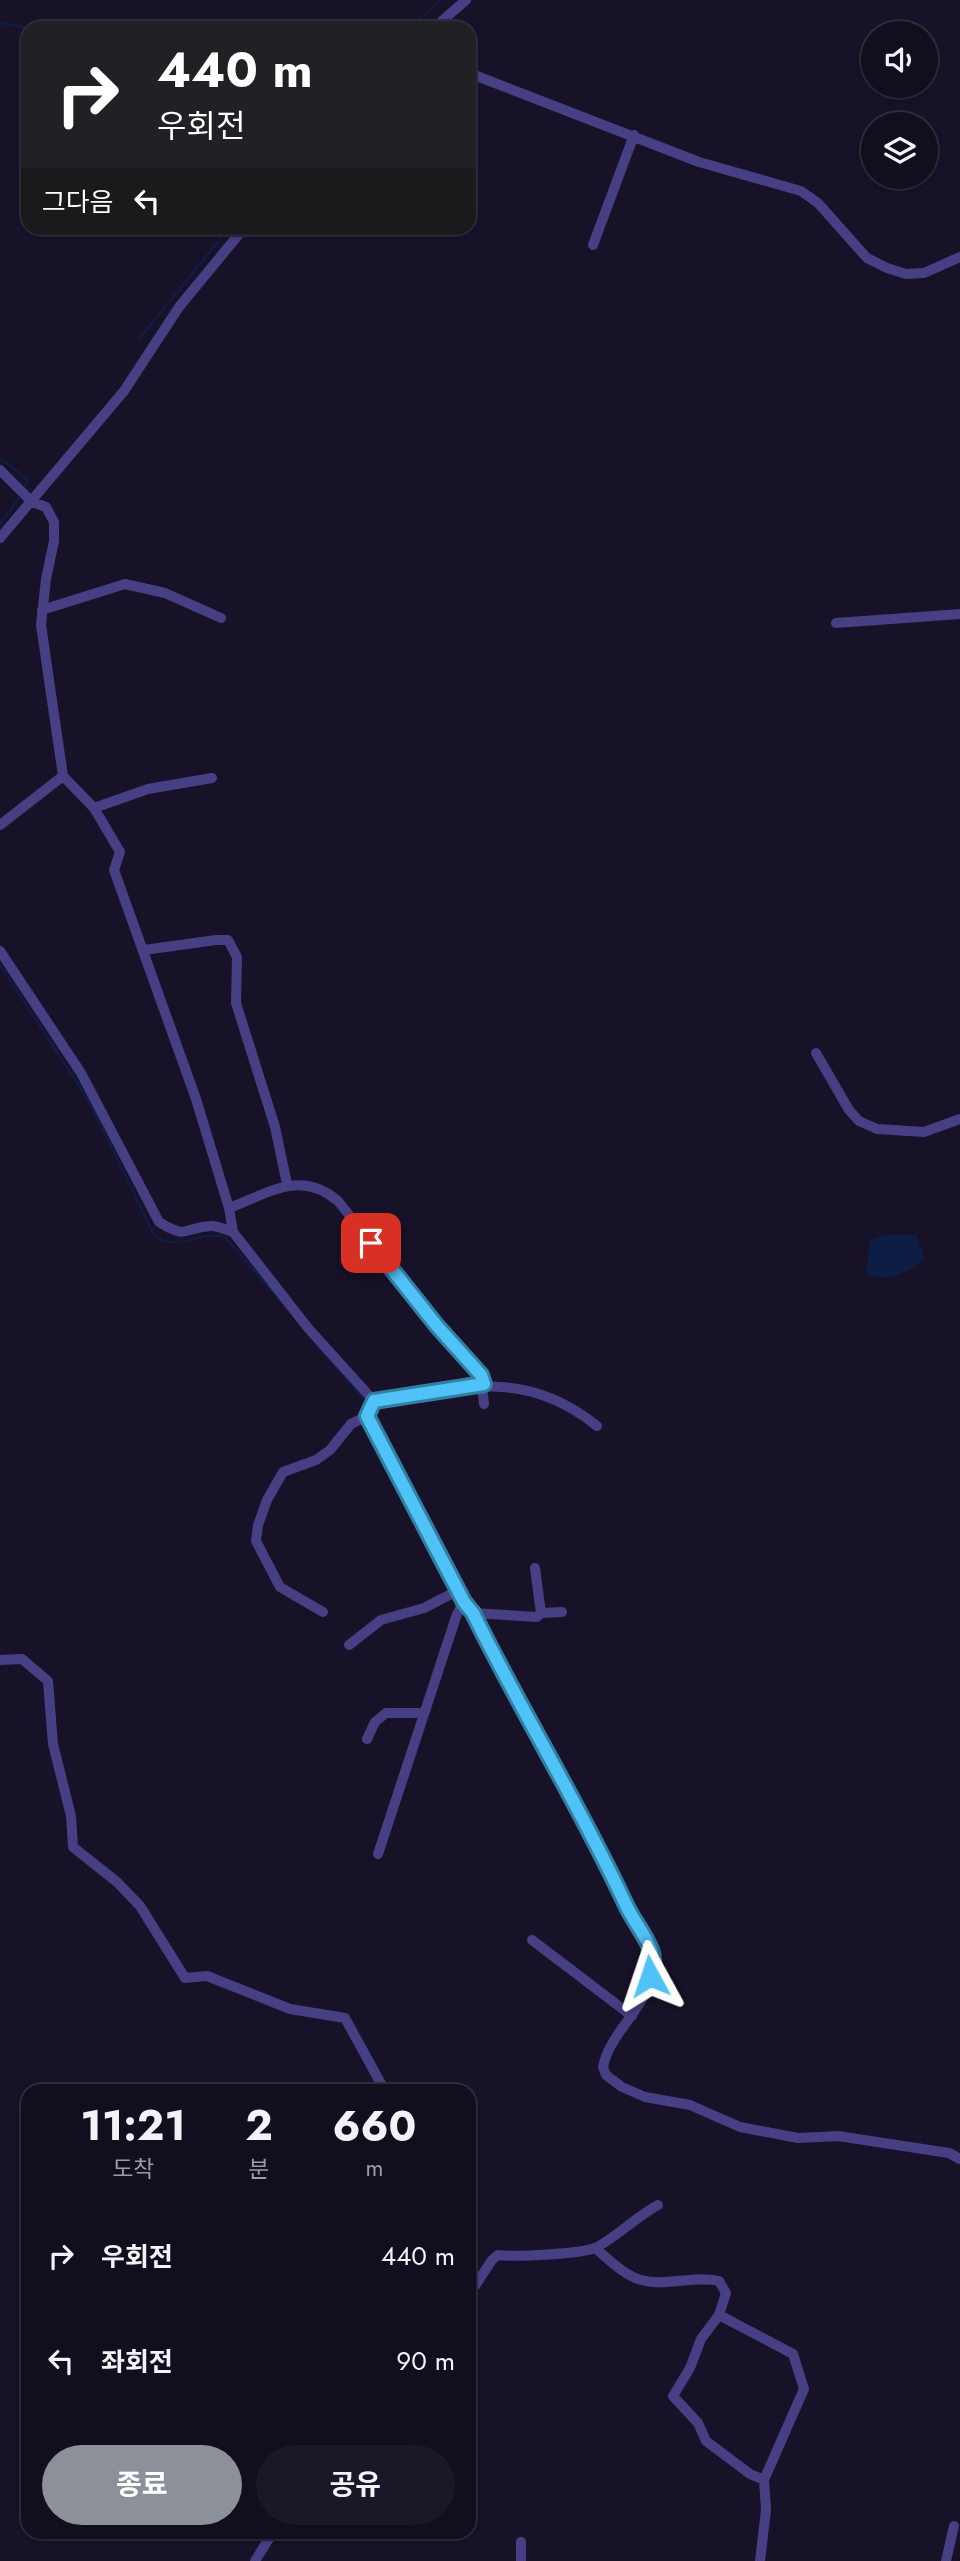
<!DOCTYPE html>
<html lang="ko">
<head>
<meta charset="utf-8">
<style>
	:root { --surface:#110e1e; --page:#1a1727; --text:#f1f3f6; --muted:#9c9ca4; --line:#302e3c; --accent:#8c9099 }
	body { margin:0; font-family:Jost,"Noto Sans KR",sans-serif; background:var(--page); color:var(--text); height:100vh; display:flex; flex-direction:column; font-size:26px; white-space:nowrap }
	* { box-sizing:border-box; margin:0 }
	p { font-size:23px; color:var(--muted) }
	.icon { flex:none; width:38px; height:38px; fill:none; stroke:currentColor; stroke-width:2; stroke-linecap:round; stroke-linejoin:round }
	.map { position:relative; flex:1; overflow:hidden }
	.panel { position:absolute; left:21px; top:2084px; width:455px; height:455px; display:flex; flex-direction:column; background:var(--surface); border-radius:21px; box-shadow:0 2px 5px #0004,0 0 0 2px var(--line) }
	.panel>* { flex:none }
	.top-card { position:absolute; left:21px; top:21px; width:455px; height:214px; border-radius:21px; box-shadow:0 2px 5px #0004,0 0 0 2px var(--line); background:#202124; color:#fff; overflow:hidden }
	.buttons { position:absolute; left:861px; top:21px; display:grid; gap:14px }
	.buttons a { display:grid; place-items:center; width:77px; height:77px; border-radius:50%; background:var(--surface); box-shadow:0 2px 5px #0004,0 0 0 2px var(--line); font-size:35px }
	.pin { position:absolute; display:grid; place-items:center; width:60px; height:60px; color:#fff; margin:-30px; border-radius:14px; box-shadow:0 4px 10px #0006 }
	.me { position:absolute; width:77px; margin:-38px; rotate:355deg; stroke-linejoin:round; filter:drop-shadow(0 0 5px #0008) }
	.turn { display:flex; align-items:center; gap:24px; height:147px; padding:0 21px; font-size:32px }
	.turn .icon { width:91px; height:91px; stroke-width:2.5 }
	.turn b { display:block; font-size:49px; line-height:60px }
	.then { display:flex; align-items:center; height:66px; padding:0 21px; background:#0003; gap:14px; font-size:26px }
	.eta { display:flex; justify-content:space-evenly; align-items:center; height:119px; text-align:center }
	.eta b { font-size:42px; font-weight:700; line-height:49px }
	.primary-button { display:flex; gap:14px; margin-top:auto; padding:14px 21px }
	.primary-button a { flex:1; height:80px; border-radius:42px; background:var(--accent); color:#fff; font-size:28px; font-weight:700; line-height:80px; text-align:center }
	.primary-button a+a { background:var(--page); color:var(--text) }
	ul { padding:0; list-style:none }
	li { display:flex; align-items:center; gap:21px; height:105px; padding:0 21px }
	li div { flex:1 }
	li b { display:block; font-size:26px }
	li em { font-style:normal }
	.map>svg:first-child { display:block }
	.water { fill:#0e1d44 }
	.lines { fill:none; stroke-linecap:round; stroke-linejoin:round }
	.stream { stroke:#0e1d44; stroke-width:2.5 }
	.minor { stroke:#473f84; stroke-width:10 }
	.route-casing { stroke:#337fa1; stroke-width:18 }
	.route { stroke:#4fc3f7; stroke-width:12 }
</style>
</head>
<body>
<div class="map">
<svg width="960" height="2561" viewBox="0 0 960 2561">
	<rect width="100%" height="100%" fill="#171228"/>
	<path class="water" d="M916,1234l9,25c-19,14 -35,24 -59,15l4,-34 13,-5z"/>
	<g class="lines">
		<path class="stream" d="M0,23l28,5
			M409,28l32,-28
			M140,338l89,-110
			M0,458l27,21 -2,11
			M0,524l21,-29
			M0,965l89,136 65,134c20,19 48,-6 71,2l63,73
			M314,1342l56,64
			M374,1410l95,188"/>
		<path class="minor" d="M434,28l32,-28
			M469,73l230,89 102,29 17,12 49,55 20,10 19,6 18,-1 36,-16
			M593,245l41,-110
			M0,470l32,32 14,5 8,15v19l-8,38 -5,46 22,151 31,32 26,44 -6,18 82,229 33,109 4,24 75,96 66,73
			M0,538l124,-147 55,-84 65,-79
			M42,610l83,-26 40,9 56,25
			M836,623l124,-9
			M94,808l54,-19 64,-11
			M0,825l63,-49
			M144,950l72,-10h12l9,17 -1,46 39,124 12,57
			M0,951l81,122 78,149c29,18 24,6 51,4 7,-1 16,4 23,6
			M816,1053l33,57 10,11 18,8 47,3 36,-13
			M229,1208c40,-15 72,-39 109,-7l99,125 44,49 3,29
			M374,1401c85,-12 149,-35 223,25
			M367,1416l92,174
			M323,1612l-43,-25 -24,-46 2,-16 9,-25 16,-28 33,-12 14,-10 21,-26 16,-8 7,-15
			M473,1613l64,4 4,-4 -6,-45
			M541,1613l21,-1
			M349,1645l32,-25 43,-12 35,-18c4,10 12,18 17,27 48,98 104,190 150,289 8,16 26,35 27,52 4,43 -43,71 -50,109l3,8 16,12 23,10 45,8 50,22 58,11 40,-2 111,17 11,6
			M0,1660l22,-1 26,22 5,63 18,72 2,31 44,35 23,24 45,72 22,-2 83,33 55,9 40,73
			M367,1739l8,-17 11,-9h36
			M378,1854l79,-240 7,-12
			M532,1940l100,76
			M595,2248c14,11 28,27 46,32 24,7 53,-5 78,1l7,12 -7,22 -18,24 -11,29 -17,28 25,27 8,18 44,33 14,6
			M469,2295l23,-35 6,-5c18,2 82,-1 97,-7 16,-7 44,-33 63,-43
			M719,2315l74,39 11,35 -40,91 2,30 -6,51
			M255,2561l18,-29
			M521,2561v-19
			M946,2561l8,-35"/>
	</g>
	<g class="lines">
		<g class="route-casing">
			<path id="route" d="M371,1243l66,83 44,49 3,9 -110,17 -7,15 97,186 9,11c48,98 106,191 152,290 7,16 20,31 26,47 4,9 1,17 -1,26"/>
		</g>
		<use href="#route" class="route"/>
	</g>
</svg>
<div class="buttons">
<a><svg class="icon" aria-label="sound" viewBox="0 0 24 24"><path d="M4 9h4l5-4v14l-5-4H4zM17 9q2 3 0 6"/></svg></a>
<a><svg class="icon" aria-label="layers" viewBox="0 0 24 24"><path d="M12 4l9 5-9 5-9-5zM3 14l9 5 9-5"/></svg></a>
</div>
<div class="pin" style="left:371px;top:1243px;background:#d93025"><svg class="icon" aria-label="arrive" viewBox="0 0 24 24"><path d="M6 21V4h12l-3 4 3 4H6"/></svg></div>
<svg class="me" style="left:650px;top:1976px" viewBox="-20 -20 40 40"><path d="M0-17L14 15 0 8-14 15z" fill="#4fc3f7" stroke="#fff" stroke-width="4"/></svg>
<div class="top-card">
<div class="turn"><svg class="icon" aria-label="right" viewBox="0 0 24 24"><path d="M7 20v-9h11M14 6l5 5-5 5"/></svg><div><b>440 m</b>우회전</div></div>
<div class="then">그다음<svg class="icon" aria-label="left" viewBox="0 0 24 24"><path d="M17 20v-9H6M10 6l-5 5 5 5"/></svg></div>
</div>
<section class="panel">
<div class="eta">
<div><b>11:21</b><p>도착</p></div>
<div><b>2</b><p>분</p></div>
<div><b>660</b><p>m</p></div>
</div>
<ul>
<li><svg class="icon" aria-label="right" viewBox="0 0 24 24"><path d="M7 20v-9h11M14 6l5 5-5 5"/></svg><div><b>우회전</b></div><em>440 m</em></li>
<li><svg class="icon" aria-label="left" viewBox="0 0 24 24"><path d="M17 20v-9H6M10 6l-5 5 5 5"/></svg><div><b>좌회전</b></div><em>90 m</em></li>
</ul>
<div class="primary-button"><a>종료</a><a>공유</a></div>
</section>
</div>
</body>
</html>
